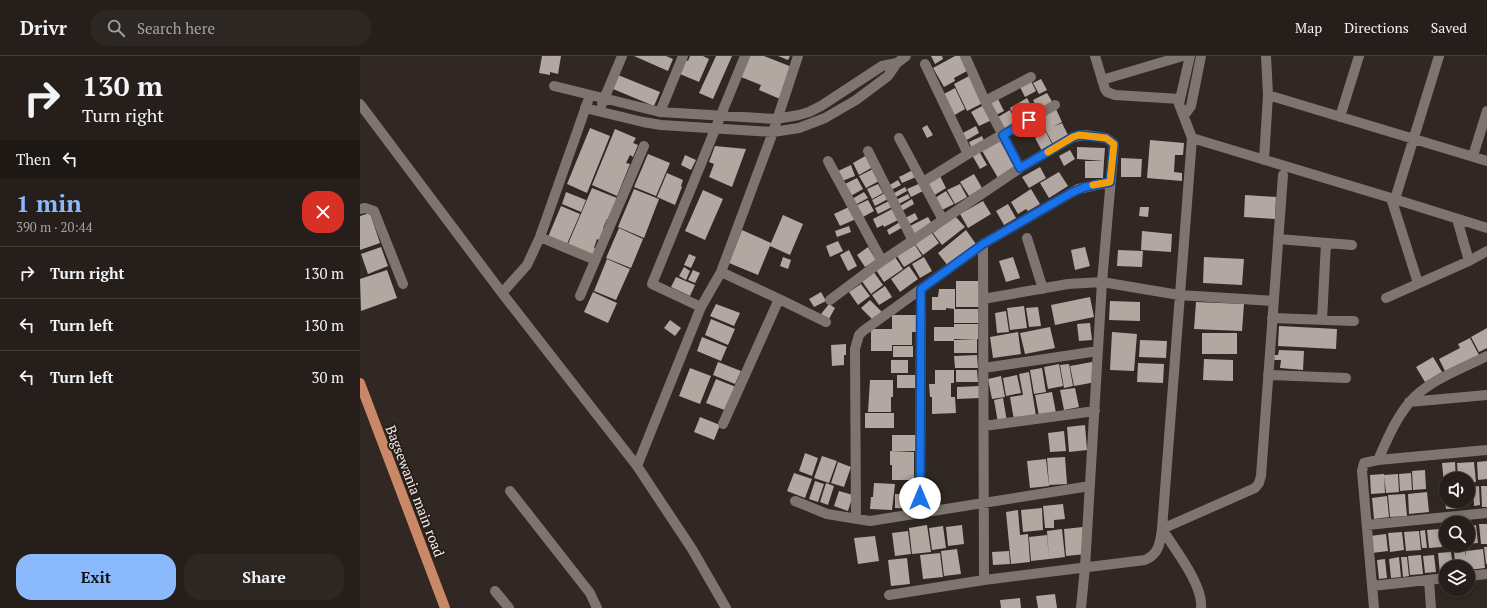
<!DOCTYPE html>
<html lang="en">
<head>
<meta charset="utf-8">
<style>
	:root { --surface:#251e1a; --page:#2d2723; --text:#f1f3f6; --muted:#a3a2a2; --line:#423c39; --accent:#8bbafc }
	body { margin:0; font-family:"PT Serif",serif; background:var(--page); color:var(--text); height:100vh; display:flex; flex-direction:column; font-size:15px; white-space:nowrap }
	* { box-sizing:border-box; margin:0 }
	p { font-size:13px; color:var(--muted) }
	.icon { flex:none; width:22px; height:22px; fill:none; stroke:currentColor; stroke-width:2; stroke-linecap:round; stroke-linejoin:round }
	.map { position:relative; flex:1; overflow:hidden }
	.side { display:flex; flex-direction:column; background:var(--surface); width:360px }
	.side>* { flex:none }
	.top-card { background:#251e1a; color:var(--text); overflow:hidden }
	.controls { position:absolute; left:1079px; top:416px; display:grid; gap:8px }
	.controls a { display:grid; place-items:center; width:36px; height:36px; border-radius:50%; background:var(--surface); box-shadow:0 2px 10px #0003,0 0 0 1px var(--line); font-size:20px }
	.pin { position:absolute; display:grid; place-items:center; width:34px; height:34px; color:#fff; margin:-17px; border-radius:8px; box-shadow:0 2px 6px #0006 }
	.me { position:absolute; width:44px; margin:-22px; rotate:0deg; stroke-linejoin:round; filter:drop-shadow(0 0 3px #0008) }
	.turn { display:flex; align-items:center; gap:14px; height:84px; padding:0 16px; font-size:18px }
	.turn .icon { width:52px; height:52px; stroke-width:2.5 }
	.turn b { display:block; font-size:28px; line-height:34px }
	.then { display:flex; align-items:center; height:38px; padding:0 16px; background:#0003; gap:8px; font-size:15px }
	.round { display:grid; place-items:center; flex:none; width:42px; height:42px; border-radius:16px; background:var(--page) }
	.summary { display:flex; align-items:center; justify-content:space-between; height:68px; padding:0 16px }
	h1 { font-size:24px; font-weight:800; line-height:30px; color:var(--accent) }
	.button { display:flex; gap:8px; margin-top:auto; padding:8px 16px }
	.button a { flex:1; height:46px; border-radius:16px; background:var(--accent); color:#111; font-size:16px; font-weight:800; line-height:46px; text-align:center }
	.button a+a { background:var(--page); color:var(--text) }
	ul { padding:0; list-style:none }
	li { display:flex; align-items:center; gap:12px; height:52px; padding:0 16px; border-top:1px solid var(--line) }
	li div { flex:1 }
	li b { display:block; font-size:15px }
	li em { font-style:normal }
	header { display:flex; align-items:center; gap:24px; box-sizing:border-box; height:56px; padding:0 20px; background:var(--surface); border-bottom:1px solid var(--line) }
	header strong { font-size:19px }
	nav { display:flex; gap:22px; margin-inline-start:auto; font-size:14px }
	.search { width:280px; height:36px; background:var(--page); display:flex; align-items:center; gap:10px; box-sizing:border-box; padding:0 14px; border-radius:16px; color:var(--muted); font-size:15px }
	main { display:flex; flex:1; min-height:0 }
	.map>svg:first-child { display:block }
	.building { fill:#b3a7a2 }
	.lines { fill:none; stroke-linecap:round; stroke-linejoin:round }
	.minor { stroke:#80746f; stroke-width:10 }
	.major { stroke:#ca8867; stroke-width:10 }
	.route-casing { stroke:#114b97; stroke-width:10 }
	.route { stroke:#1a73e8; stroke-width:7 }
	.slow { stroke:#f59e0b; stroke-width:7 }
	.labels { text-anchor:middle; stroke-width:4; stroke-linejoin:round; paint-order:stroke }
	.street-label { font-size:14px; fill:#f2ebe8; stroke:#271e1a }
</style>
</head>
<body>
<header>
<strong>Drivr</strong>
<div class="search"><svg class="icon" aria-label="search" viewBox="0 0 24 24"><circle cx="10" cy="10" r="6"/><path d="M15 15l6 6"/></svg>Search here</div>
<nav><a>Map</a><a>Directions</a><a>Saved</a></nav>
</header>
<main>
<section class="side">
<div class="top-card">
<div class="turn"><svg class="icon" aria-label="right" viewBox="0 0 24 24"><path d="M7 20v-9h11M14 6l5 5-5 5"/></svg><div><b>130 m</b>Turn right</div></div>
<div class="then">Then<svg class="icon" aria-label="left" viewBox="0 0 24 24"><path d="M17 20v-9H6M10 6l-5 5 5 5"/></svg></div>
</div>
<div class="summary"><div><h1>1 min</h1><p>390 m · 20:44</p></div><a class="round" style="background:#d93025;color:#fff"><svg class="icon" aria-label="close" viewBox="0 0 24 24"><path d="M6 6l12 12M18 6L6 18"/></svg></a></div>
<ul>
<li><svg class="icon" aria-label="right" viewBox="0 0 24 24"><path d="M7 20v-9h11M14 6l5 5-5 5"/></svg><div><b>Turn right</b></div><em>130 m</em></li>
<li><svg class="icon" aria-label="left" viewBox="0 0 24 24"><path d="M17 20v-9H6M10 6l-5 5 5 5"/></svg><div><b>Turn left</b></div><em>130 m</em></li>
<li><svg class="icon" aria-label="left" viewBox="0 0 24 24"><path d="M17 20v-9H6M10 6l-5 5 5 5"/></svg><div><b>Turn left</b></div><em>30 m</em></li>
</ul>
<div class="button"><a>Exit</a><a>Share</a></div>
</section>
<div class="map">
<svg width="1127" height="552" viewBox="0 0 1127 552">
	<rect width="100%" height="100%" fill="#312823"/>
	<path class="building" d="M182,0h19l-3,18 -8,-2v3l-11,-2z
		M274,0h32l7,3 -5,12z
		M330,0h13l6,3 -10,23 -19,-8 6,-14 2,1z
		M356,0h16l-19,43 -14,-6z
		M389,0h15l28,11 -12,32 -21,-9 2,-5 -20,-8z
		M418,0h12l-2,4z
		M571,0h11l1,3 -8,5z
		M595,0h5l7,15 -13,7 1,3 -11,6 -11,-19z
		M258,19l42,17 -6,14 -41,-17z
		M609,20l14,27 -16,8 -13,-27z
		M681,23l6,11 -8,4 -6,-11z
		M671,25l5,10 -11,6 -5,-10z
		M595,32l10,21 -12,7 -11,-21z
		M687,37l6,10 -15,8 -5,-11z
		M637,41l7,14 -8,4 -7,-15z
		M667,42l8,15 -17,10 -8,-15z
		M624,49l8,15 -13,6 -8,-14z
		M695,51l7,15 -9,5 9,-4 7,14 -16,7 -15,-28z
		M650,54l7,14 -12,7 -7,-14z
		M567,69l6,10 -6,3 -5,-10z
		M680,69l4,7 -6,3 -4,-7z
		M616,70l3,7 -14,8 -4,-7z
		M230,72l20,8 -23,57 -20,-9z
		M255,73l21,9 -3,5 5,2 -5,12 -3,-2 -4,8 4,1 -13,32 -25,-11z
		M686,76l7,14 -11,5 -7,-13z
		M622,80l3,7 -13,6 -3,-7z
		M639,83l16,29 -17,10 -17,-29z
		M790,84l34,3 -1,12h-8l-1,17 8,1v8l-35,-3z
		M355,90l31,3 -14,38 -23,-10 5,-13 -5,-2z
		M717,91l28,1 -1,13 -27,-2z
		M710,94l5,9 -11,7 -5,-10z
		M619,95l8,14 -7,4 -8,-14z
		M288,98l22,9 -14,33 -22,-9z
		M325,99l11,5 -5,10 -10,-5z
		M507,99l6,12 -14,8 -6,-12z
		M761,102l21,1 -1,18h-20z
		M725,105h19l-1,17h-18z
		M491,109l4,11 -13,5 -4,-10z
		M680,111l6,11 -17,10 -7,-11z
		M513,113l6,12 -13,7 -7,-12z
		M553,114l3,7 -14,6 -3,-6z
		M699,116l9,14 -19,12 -9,-15z
		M307,117l16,7 -2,6 1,1 -7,18 -18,-8z
		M614,118l8,14 -13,8 -9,-14z
		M580,120l6,12 -13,8 -7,-12z
		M497,122l6,11 -14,8 -6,-12z
		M538,124l3,5 -10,5 -3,-4z
		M561,127l4,7 -14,7 -4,-8z
		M518,128l5,9 -11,6 -5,-10z
		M600,128l7,13 -12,7 -8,-14z
		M545,131l2,4 -11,6 -2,-4z
		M232,132l25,10 -7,22 -3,-1 -4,9 3,1 -5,12 -4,-2 -3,9 4,1 -3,7 -27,-12z
		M274,133l25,10 -15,39 -26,-11z
		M671,133l9,15 -12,7 -2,-2 -8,5 -7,-12z
		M343,134l20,9 -18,41 -20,-9z
		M586,135l8,13 -12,6 -7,-12z
		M206,136l20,8 -5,12 -19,-8z
		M504,136l4,6 -13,7 -3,-6z
		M525,137l3,6 -13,7 -3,-6z
		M548,138l2,4 -11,6 -3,-4z
		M885,139l31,2 -1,22 -31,-2z
		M552,143l2,5 -14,8 -2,-5z
		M508,144l6,11 -13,7 -6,-12z
		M529,145l3,6 -14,7 -3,-6z
		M623,145l8,13 -23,14 -8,-14z
		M648,148l8,14 -12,7 -8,-14z
		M201,150l19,8 -13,30 -19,-7z
		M491,150l5,13 -16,7 -6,-12z
		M780,151h9l-1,10 -9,-1z
		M534,152l6,11 -16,8 -1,-2 -6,3 -4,-9z
		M10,157l10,30 -20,7v-34z
		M555,157l3,6 -12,7 -3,-7z
		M423,159l20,9 -13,31 -20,-9 -12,29 -29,-12 13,-33 29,13z
		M595,160l10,11 -23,18 -9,-12z
		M568,161l4,7 -20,11 -4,-8z
		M540,166l3,5 -14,8 -2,-5z
		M489,170l2,6 -14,5 -2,-6z
		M259,172l24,11 -12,29 -25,-10z
		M606,174l10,14 -28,22 -10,-13z
		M782,175l30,3 -1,18 -30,-2z
		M571,176l8,11 -16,12 -8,-11z
		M478,185l5,10 -13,6 -4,-11z
		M555,189l7,11 -18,11 -7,-11z
		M21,191l7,19 -20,8 -7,-20z
		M508,191l8,13 -11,7 -8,-12z
		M725,191l5,19 -15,4 -4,-20z
		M489,194l8,16 -9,5 -8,-16z
		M758,194l25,1 -1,16 -25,-1z
		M329,198l7,3 -5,11 -7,-3z
		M423,201l8,3 -3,9 -8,-3z
		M535,201l8,12 -19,13 -8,-12z
		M564,201l8,14 -12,7 -8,-14z
		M653,201l7,21 -14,4 -7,-21z
		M844,201l40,2 -2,26 -39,-2z
		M247,203l23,10 -14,31 -22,-9z
		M549,210l9,13 -18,13 -9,-13z
		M324,211l6,4 -4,9 -7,-4z
		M27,214l10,28 -36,13 -1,-32z
		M333,214l7,3 -5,10 -7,-3z
		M513,215l10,14 -12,9 -10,-14z
		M316,221l19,8 -5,11 -19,-9z
		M596,225h23v26h-23z
		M501,228l9,12 -12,9 -9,-13z
		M525,230l7,11 -13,8 -7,-10z
		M579,233h16v20l-9,-1v2h-14v-13h6z
		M233,236l24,11 -9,20 -24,-11z
		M461,236l5,9 -12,6 -5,-8z
		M730,241l4,20 -39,8 -4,-20z
		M510,244l12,12 -9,8 -12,-12z
		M750,245l30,1v19l-31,-1z
		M836,246l48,2 -2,27 -48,-2z
		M356,248l24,9 -6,13 -24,-10z
		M469,248l6,4 -6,11 -8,-5z
		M664,250l3,22 -17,2 -3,-22z
		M678,251l3,19 -12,1 -3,-19z
		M594,253h24l1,14h-25z
		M646,255l3,21 -12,1 -2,-20z
		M532,259h27v17h-7v13h-20v6h-21v-22h21z
		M351,263l24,10 -7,16 -23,-10z
		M310,264l11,8 -6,8 -11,-8z
		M730,267l2,17 -13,1 -2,-17z
		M594,268h24v15h-24z
		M919,270l58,3 -1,20 -58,-3z
		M574,271h20v14h-20z
		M690,271l5,21 -30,6 -5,-21z
		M1127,272v20l-8,4 -8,-15z
		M658,276l3,22 -28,4 -3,-21z
		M752,276l25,2 -3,37 -24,-1z
		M842,277h35v21h-35z
		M342,281l25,10 -6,14 -24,-10z
		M1110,282l9,17 -33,18 -7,-14 21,-11 -2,-4z
		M617,283v14h-23v-13z
		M780,284l27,1 -1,17 -27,-1z
		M486,288v11h-2v10l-12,1 -1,-21z
		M533,290h20v11h-20z
		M919,294l25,1 -1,19 -23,-2 1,-8h-7v-5h4z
		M617,299l1,13h-23l-1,-12z
		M1073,301l9,15 -17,10 -9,-15z
		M844,303l29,1v21l-30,-1z
		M531,304h17v13h-17z
		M358,306l23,9 -6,13 -22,-9z
		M732,306l4,20 -22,4 -4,-20z
		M778,307l26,1 -1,19 -26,-1z
		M699,308l4,22 -15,3 -4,-22z
		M709,308l4,22 -9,2 -4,-23z
		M330,312l21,8 -11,28 -21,-8z
		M682,312l4,24 -12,2 -4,-24z
		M575,314h19v13h-14h11v14h4l1,16 -24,1v-17h-2l-1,-13h6z
		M596,314h21l1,12h-22z
		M669,316l7,44 -22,4 -4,-23 13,-2 -4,-21z
		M537,319h18v13h-18z
		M657,319l4,18 -15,3 -3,-18z
		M641,320l4,21 -13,2 -4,-20z
		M356,323l20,8 -9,24 -21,-8z
		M510,324h23v17h-2v15h-23z
		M620,330v12l-23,1v-12z
		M715,332l4,19 -15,3 -4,-20z
		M692,336l4,21 -17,3 -4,-21z
		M643,342l4,24 -9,1 -4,-23z
		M505,357h29v15h-29z
		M340,361l20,8 -6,15 -20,-8z
		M725,369l2,25 -18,2 -2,-25z
		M704,375l2,20 -16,1 -2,-19z
		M532,379h25v16h-25z
		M530,395l24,1v28h-22v-15h-2z
		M445,397l13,5 -6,18 -13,-5z
		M462,400l15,5 -8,22 -15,-5z
		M705,401l2,27 -18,1 -2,-27z
		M686,403l3,27 -19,2 -3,-27z
		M1127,405v18l-9,1 -1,-18z
		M478,406l13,5 -7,20 -13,-4z
		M1095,406l1,17h-10v5h-2l-2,-21z
		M1114,406l2,20h-8v-3h-10l-1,-16z
		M1065,414l1,19 -13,1 -1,-19z
		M434,417l18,6 -7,19 -18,-7z
		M1051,417l1,17 -12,1 -1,-17z
		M1024,418l1,19 -14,1 -1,-19z
		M1038,418l1,18 -13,1 -2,-18z
		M455,425l9,3 -6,18 -9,-3z
		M466,427l8,3 -6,19 -8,-3z
		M514,427l21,1 -3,26 -22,-1 1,-12h2z
		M1111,430l1,13h-4v-12z
		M1119,430l1,19 -6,1 -1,-19z
		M1121,430h6v21h-5z
		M479,435l14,4 -5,16 -14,-5z
		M1067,436l2,20 -20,2 -1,-20z
		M535,438l24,1v14l-24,-1z
		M1045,438l2,22 -17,1 -2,-22z
		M1027,440l2,21 -15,2 -2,-21z
		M1085,445h12l1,8h-12z
		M703,448l2,15 -11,1v8h-9l-2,-22z
		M682,452l1,22 -20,2 -2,-22z
		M658,454l2,25 8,-1 2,28 -19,2 -5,-52z
		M1119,468h8v20h-6z
		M567,469l4,27 -19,2 -3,-26z
		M602,469l2,19 -16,2 -2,-19z
		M1116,469l2,18 -10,1v-18z
		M583,470l3,22 -14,2 -3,-22z
		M723,471l3,27 -20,2 -2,-27z
		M1086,472v18l-3,1 -2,-18z
		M702,473l3,28 -16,2 -2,-28z
		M1080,473l2,18 -13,1 -2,-18z
		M1065,474l2,18h-5l-2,-17z
		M548,475l3,23 -16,2 -3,-23z
		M1059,475l2,19 -15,1 -2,-19z
		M1042,476l2,18 -14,2 -2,-19z
		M1026,478l2,17 -16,2 -2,-17z
		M687,479l2,24 -18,2 -2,-24z
		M515,480l4,25 -21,3 -4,-26z
		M1124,491h3v17h-1z
		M597,493l4,25 -17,2 -3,-25z
		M1123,493l2,19 -17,2 -1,-8 -12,1 -1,-12 11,-1 1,6v-5z
		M649,495l1,13 -17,1 -1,-13z
		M1091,496l2,15h-7v6l-6,1 -2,-21z
		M580,497l3,24 -20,2 -3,-24z
		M1061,499l2,19 -13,1 -2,-19z
		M1074,499l2,17 -11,1 -2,-17z
		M1039,501l2,20 -10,1 -2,-19z
		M1041,501h6l2,19 -6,1z
		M547,502l3,26 -19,2 -3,-26z
		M1025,503l2,19 -8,1 -2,-19z
		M695,538l2,14h-19l-2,-12z
		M660,542l1,10h-20l-1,-8z"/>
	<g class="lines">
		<path class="minor" d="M605,0l20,45 35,67
			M735,0l10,33 2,3 8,3 65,4
			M565,8l43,90
			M742,24l81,-24
			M194,30l106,26 116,7 23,-4 10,-3 12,-6 61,-40 15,-3
			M908,39l219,66
			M625,45l46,-24
			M0,48l142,189 135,173 55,83 34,59
			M242,48l20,-48
			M225,52l58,14 18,3 112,7 26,-4 26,-10 31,-18 32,-24 9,-13 9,-7
			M300,56l23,-56
			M824,60l7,-10 10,-50
			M980,61l19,-61
			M539,82l44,82
			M832,82l199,60 96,30
			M508,95l45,90
			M1113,100l14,-45
			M904,104l4,-65 -2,-39
			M468,105l54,100
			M563,126l45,-28 87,-49
			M1031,142l27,85
			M1035,143l44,-143
			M0,153l5,-1 9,3 29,73
			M1097,163l12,42
			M180,181l55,23
			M667,182l16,51
			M918,183l74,6
			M623,188l1,336
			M361,216l58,27 -56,125
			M142,237l25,-28 13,-28 48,-136
			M220,240l64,-150
			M1026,242l83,-37 18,-10
			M419,243l47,23
			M623,243l85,-15 34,-2 77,13 95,6
			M470,244l52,-39 138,-93 53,-31 12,-2 21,3 8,6 -12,138 -17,285 -4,41
			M341,251l-49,-23 93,-228
			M912,262l82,3
			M962,264l4,-77
			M624,312l114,-17
			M908,319l78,3
			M1049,346l78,-7
			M624,370l111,-15
			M1018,404c9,-20 17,-40 31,-57 16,-21 54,-35 78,-47
			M277,410l64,-159 20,-35 52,-140 25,-76
			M150,435l80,102 7,15
			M435,445l32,13 43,7 220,-35
			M560,457l1,-224
			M496,463l-1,-170 4,-14 4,-4 120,-87 95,-55 32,-7
			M1007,469l120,-12
			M1108,520l19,-2
			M1069,524l2,28
			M1012,530l74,-8
			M135,535l14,17
			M529,539l95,-15 161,-20c14,-6 15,-17 17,-31l30,-391 -13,-34 11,-48
			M841,552c3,-22 -27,-60 -39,-79l93,-41 4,-5 2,-7 22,-301
			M1014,552l-12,-137 2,-8 14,-3 109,-10"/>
		<path class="major" d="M0,327l85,225"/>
	</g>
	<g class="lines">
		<g class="route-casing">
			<path id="route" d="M560,442l1,-209 62,-45 88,-51 14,-6 25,-5 4,-38 -8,-6 -27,-3 -6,2 -53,31 -17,-33 26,-15"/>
		</g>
		<use href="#route" class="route"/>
		<path class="slow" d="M688,96l25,-15 6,-2 27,3 8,6 -4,38 -17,3"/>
	</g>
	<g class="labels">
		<g class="street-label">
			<text transform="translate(55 435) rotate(69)" y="5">Bagsewania main road</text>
		</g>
	</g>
</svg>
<div class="controls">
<a><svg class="icon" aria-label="sound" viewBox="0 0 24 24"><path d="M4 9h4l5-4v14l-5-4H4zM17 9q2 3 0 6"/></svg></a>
<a><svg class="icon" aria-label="search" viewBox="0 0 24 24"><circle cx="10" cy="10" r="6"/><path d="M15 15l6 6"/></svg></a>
<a><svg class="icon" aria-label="layers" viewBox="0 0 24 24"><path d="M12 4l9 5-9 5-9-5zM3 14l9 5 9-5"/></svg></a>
</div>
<div class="pin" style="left:669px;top:64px;background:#d93025"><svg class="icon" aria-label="arrive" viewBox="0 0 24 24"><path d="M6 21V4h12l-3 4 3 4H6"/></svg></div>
<svg class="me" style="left:560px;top:442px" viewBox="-20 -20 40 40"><circle r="19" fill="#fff"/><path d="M0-13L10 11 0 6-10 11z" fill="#1a73e8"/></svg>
</div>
</main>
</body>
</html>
